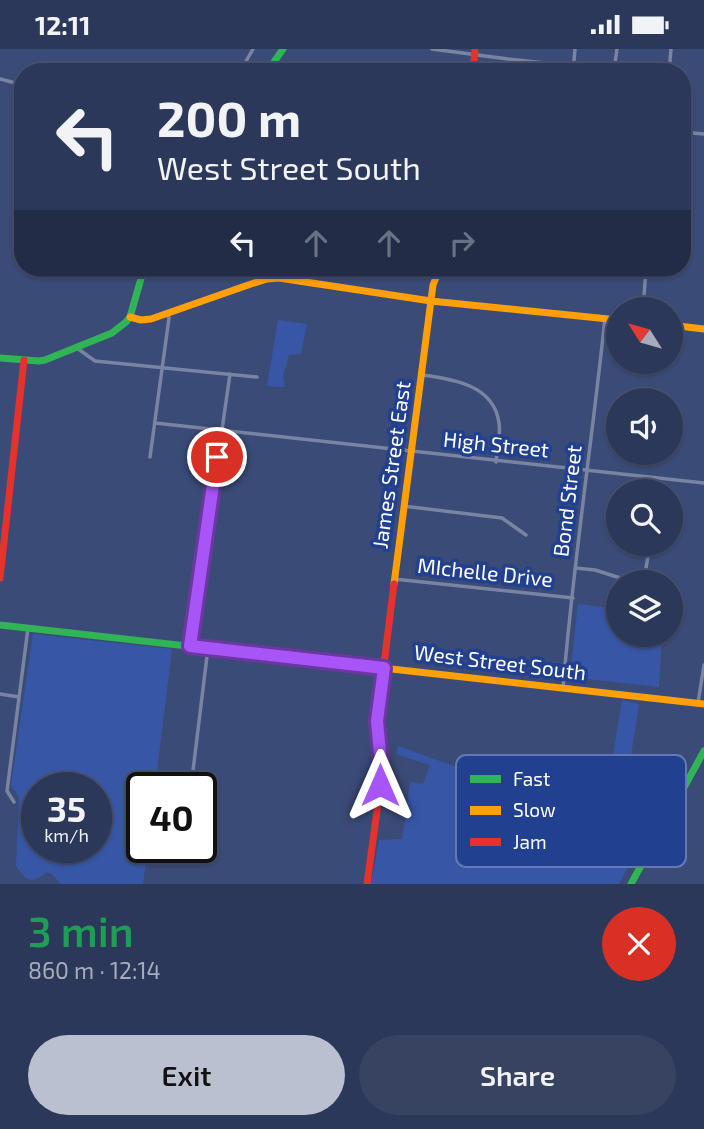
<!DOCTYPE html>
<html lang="en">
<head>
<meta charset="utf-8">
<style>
	:root { --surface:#2c3859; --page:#384362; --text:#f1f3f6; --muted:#a6acba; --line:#48526f; --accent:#bac0cf }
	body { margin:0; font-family:"Exo 2",sans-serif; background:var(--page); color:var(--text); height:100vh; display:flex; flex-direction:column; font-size:26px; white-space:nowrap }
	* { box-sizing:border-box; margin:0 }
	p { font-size:23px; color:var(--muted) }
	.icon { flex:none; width:38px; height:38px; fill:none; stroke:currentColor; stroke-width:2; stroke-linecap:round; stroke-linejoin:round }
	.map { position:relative; height:835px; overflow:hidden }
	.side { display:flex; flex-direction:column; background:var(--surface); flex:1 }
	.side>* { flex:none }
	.banner { position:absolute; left:14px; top:14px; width:677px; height:214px; border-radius:28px; box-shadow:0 2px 5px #0004,0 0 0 2px var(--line); background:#2c3859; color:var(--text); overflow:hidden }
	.needle { width:46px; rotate:307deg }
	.buttons { position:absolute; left:606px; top:248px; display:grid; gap:14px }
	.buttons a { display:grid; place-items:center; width:77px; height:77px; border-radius:50%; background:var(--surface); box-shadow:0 2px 5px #0004,0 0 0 2px var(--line); font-size:35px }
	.speed { position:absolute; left:21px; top:723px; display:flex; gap:14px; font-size:35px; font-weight:700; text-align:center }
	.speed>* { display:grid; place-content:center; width:91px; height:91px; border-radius:50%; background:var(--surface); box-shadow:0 2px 5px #0004,0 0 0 2px var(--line); line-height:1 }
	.speed small { font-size:18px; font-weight:400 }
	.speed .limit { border:4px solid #111; border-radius:10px; background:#fff; color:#111 }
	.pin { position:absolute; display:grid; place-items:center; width:60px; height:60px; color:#fff; margin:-30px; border:4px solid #fff; border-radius:50%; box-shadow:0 2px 7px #0007 }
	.me { position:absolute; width:77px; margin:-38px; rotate:0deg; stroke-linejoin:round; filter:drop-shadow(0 0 5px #0008) }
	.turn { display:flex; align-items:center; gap:24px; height:147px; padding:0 28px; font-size:32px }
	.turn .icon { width:91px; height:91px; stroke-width:2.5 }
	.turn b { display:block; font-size:49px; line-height:60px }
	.lanes { display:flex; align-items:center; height:66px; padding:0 28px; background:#0003; justify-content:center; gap:35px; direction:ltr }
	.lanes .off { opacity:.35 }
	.round { display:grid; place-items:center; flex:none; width:74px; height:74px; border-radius:37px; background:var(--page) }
	.summary { display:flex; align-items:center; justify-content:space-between; height:119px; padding:0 28px }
	h1 { font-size:42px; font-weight:600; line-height:52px; color:#1e9e55 }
	.primary-button { display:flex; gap:14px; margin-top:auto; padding:14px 28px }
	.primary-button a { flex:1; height:80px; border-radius:42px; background:var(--accent); color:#111; font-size:28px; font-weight:600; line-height:80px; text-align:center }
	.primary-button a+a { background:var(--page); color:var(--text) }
	.status { display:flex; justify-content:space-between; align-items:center; height:49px; padding:0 35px; background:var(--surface); direction:ltr }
	.status svg { height:19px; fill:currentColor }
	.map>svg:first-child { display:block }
	.green { fill:#3757a6; fill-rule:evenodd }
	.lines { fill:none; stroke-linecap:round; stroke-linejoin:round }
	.stream { stroke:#364c86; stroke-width:2 }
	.street { stroke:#7884a2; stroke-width:3.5 }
	.fast { stroke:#30b455; stroke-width:7 }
	.slow { stroke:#ff9f0a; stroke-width:7 }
	.jam { stroke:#e5322d; stroke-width:7 }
	.route-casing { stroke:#6d37a1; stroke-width:18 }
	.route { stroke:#a855f7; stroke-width:12 }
	.labels { text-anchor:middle; stroke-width:7; stroke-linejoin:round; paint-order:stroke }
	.street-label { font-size:21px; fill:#fff; stroke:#224090 }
	.key { fill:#224090; stroke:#6479b1; stroke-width:2 }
	.key-label { font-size:19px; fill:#fff }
</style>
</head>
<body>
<div class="status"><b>12:11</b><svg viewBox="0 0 49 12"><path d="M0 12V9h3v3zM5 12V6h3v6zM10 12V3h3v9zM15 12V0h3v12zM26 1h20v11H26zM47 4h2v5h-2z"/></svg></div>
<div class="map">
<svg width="704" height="835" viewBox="0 0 704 835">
	<rect width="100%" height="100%" fill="#3b4b77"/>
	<path class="green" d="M278,271l29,4 -6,30 -12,1 -6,21 2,11 -18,-1z
		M578,555l40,5v26h44l-3,52 -89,-10z
		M33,585l139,15 -17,138h-13v60h6l-5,37h-82l-9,-10 -5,-2c-16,12 -20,10 -31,-6l3,-69 -8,-12zM96,738v60h-59v-60z
		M622,651l17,4 -21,135h-5l6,3 10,2 5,12 -15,28h-255l8,-6 7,-38 23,-1 8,-57 13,2 7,-19 -34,-11 2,-8 92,33 44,6 2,4v24l17,15 9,-6 23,-38 23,2z"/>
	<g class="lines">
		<path class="stream" d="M353,835l16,-125"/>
		<path class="street" d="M432,0l76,10 120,13
			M614,21l3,-21
			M240,23l13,-23
			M573,23l2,-23
			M669,23l2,-23
			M0,30l23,6
			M682,83l22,2
			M643,261l3,-42
			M77,299l18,13 162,16
			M422,326c31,4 72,10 77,48 2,13 -2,26 -3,39
			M155,374l549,60
			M150,408l19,-139 -1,-4
			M403,457l99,12 24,17
			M575,519l20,2 35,11 10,-4 6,-9 4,-24
			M394,530l179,19
			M191,597l39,-272
			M563,639c10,-123 29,-246 42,-370
			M0,645l19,3
			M698,654l6,-38
			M191,738l17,-139
			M14,753l-7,-11 21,-163"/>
		<path class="fast" d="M267,23l16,-23
			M0,309l39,3 6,-1 67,-27 14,-11 4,-5 14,-49
			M0,576l320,36
			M631,835l73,-133"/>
		<path class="slow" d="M130,268l11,3 10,-1 100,-35 16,-5 12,-1 152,23 187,19
			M670,276l34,4
			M394,535l39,-299 7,-17
			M320,612l384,43"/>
		<path class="jam" d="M473,23l2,-23
			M0,529l24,-218
			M367,835l10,-73 4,-43 -3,-56 16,-128"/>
	</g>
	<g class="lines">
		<g class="route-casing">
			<path id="route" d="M217,408l-27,189 194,22 -7,53 4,43 -1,21"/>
		</g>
		<use href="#route" class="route"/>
	</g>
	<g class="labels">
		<g class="street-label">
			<text transform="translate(496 396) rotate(6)" y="7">High Street</text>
			<text transform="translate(392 416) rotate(-82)" y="7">James Street East</text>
			<text transform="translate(568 452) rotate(-83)" y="7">Bond Street</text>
			<text transform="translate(485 524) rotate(6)" y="7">MIchelle Drive</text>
			<text transform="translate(500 614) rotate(7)" y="7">West Street South</text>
		</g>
	</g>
	<rect x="456" y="706" width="230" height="112" rx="10" class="key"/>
	<rect x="470" y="726" width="31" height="8" fill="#30b455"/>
	<rect x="470" y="757" width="31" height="9" fill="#ff9f0a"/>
	<rect x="470" y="789" width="31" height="8" fill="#e5322d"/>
	<g class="key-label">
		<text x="513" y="737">Fast</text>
		<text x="513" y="768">Slow</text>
		<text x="513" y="800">Jam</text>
	</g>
</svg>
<div class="buttons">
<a><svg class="needle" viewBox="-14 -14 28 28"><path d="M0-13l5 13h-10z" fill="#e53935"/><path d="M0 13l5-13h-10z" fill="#a6acba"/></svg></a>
<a><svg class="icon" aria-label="sound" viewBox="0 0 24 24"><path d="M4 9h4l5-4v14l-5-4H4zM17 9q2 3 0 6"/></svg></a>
<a><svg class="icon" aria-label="search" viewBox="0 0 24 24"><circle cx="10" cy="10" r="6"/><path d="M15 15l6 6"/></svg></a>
<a><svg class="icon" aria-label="layers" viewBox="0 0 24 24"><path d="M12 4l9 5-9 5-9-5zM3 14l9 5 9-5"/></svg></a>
</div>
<div class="speed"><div>35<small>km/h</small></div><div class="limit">40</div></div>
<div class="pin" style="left:217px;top:408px;background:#d93025"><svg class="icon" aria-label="arrive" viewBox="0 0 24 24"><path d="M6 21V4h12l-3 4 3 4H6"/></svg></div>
<svg class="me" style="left:380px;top:736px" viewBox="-20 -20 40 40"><path d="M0-17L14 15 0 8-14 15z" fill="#a855f7" stroke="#fff" stroke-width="4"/></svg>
<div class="banner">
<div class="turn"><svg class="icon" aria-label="left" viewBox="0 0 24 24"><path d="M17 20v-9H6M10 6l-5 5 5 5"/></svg><div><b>200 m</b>West Street South</div></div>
<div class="lanes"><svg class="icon" aria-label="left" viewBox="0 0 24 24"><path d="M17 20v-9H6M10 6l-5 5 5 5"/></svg><svg class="icon off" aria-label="ahead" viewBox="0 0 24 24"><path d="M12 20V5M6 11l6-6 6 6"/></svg><svg class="icon off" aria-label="ahead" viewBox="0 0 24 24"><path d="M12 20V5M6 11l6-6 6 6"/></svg><svg class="icon off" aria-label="right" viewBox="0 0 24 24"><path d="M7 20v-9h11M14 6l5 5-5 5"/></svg></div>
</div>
</div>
<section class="side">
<div class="summary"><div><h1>3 min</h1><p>860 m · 12:14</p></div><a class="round" style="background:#d93025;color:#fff"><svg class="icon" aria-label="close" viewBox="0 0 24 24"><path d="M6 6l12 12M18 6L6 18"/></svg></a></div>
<div class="primary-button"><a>Exit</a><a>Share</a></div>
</section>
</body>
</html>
